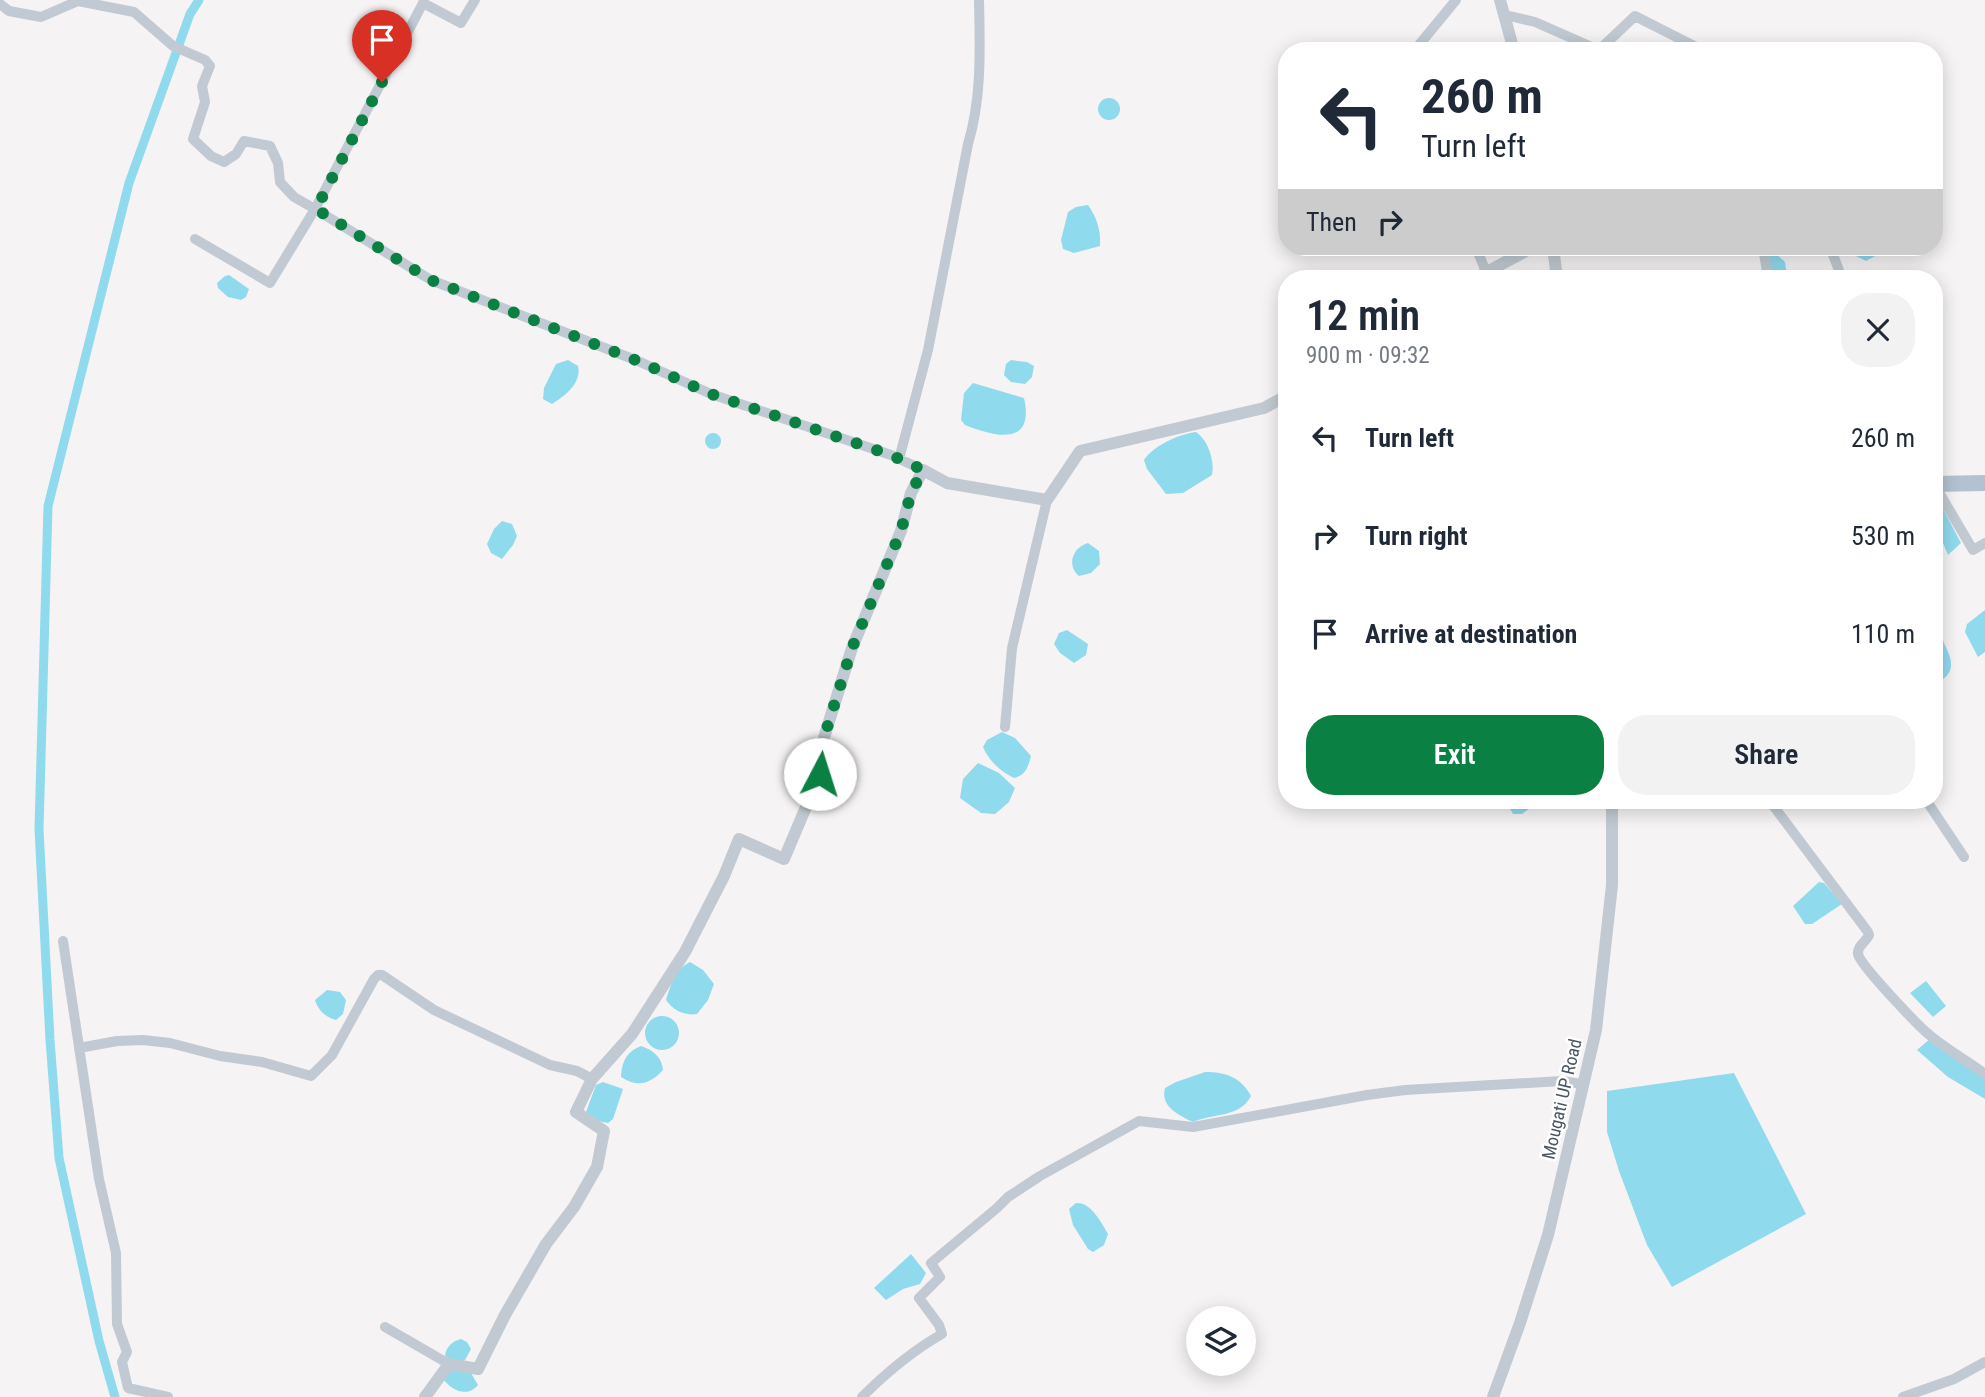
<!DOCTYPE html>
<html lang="en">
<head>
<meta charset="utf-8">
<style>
	:root { --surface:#fff; --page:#f2f2f3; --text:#1f2937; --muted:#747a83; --accent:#0b8043 }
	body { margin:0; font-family:"Roboto Condensed",sans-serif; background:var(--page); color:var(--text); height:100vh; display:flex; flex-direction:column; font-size:26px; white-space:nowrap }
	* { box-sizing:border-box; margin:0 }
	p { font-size:23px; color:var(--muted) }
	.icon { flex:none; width:38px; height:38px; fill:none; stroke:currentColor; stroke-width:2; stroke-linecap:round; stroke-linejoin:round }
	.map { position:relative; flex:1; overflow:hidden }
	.side { position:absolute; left:1278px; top:270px; width:665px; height:539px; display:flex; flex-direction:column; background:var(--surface); border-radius:28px; box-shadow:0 4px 18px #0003 }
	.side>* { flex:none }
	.hud { position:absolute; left:1278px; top:42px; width:665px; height:214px; border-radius:28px; box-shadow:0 4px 18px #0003; background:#fff; color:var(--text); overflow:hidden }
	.controls { position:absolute; left:1186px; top:1306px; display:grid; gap:14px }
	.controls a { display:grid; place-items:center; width:70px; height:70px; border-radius:50%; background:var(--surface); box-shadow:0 4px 18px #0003; font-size:35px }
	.pin { position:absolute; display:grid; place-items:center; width:60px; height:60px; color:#fff; margin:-72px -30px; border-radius:50% 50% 50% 0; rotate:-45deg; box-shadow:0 0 7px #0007 }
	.pin .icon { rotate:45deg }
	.me { position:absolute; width:77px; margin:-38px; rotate:5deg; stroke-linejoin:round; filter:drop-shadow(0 0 5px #0008) }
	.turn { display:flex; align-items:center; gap:24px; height:147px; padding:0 28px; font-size:32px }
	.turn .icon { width:91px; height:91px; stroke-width:2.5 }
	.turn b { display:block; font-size:49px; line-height:60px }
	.then { display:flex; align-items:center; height:66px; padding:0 28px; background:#0003; gap:14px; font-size:26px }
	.round { display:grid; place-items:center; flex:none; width:74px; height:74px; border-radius:28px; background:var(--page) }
	.summary { display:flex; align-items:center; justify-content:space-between; height:119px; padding:0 28px }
	h1 { font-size:42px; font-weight:600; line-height:52px }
	.cta { display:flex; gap:14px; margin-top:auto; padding:14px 28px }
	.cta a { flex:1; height:80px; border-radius:28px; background:var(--accent); color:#fff; font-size:28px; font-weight:600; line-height:80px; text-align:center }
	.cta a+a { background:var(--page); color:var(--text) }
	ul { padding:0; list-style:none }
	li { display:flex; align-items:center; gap:21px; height:98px; padding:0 28px }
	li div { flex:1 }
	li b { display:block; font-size:26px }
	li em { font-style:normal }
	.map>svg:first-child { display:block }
	.water { fill:#90daee }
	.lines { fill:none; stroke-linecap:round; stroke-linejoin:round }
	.canal { stroke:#90daee; stroke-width:9 }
	.minor { stroke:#c1cad2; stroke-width:10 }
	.tertiary { stroke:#c1cad2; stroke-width:12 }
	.primary { stroke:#b3c2d1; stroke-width:16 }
	.route { stroke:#0b8043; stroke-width:12; stroke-dasharray:0 21.6 }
	.labels { text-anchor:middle; stroke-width:5; stroke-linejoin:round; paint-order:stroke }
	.street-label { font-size:18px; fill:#4a5661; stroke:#fff }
</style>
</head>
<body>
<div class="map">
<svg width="1985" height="1397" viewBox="0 0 1985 1397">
	<rect width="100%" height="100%" fill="#f5f3f3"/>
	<path class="water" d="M1098 109a11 11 0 1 1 22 0a11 11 0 1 1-22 0Z
		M1088,205c9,13 13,25 12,41l-26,7 -11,-4 -2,-9 7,-28 8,-5z
		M1848,247h33l-4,8 -11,6 -12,-6z
		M1775,253l10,9 2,14 -3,2h-13l-2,-23z
		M229,275l20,14 -3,8 -5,3 -13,-3 -10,-9 -1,-5 8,-7z
		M568,360l10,6c4,17 -13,30 -26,38l-9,-5 1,-11 12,-24z
		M1011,360l16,2 7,4 -2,11 -7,7 -14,-2 -7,-7 2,-11z
		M973,383l51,15c11,49 -29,39 -59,27l-4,-5 3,-27z
		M1196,432c12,8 19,29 16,43l-29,18 -17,1 -19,-25 -3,-9c9,-14 35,-26 52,-28z
		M705 441a8 8 0 1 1 16 0a8 8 0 1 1-16 0Z
		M1943,509l18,34 -13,12 -14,-34v-8z
		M502,521l10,3 5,12 -4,9 -11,14 -11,-6 -4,-9 7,-15z
		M1088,543l11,8 1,13 -9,9 -12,3c-13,-11 -6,-29 9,-33z
		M1985,610v42l-7,5 -13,-25 2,-8z
		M1067,630l21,14 -2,11 -12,8 -14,-10 -6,-9 5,-11z
		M1941,637c10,20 19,35 -6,47l-1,-44z
		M1002,732l13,6 16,18c-3,11 -5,19 -17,22 -14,-7 -25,-17 -31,-31l4,-7z
		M978,763l21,10 16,15 -6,14 -14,12 -14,-1 -21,-15 3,-19z
		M1505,800h36l-19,14h-9z
		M1819,882l5,1 18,21 -30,20h-7l-12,-18z
		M690,962l13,8 11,14 -6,16 -11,14c-13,2 -24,-4 -31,-14 5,-16 9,-30 24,-38z
		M1926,981l20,25 -13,11 -23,-24z
		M327,990l13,2 6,8 -3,14 -7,6c-11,-3 -18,-10 -21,-20z
		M645 1033a17 17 0 1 1 34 0a17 17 0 1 1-34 0Z
		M1931,1038l54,39v22l-37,-22 -31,-27z
		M641,1046c12,4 21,11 22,24 -13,14 -25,18 -42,7 1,-15 5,-25 20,-31z
		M1205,1072c20,0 36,5 46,24 -11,22 -38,17 -58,26 -14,-7 -33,-15 -28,-34l11,-6z
		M1734,1073l72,141 -134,73 -25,-42 -28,-74 -12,-39v-41z
		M603,1082l20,7 -10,30 -5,4 -10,-2 -12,-9 10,-27z
		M1076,1203c15,-1 25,19 32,31l-4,11 -11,7 -5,-3 -15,-24 -4,-16z
		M911,1254l15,19 -6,11 -17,5 -17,11 -12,-12z
		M461,1339l6,3 4,7 -6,11 -8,3 -12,-7c1,-9 7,-15 16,-17z
		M449,1369l22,4 7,12c-10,12 -25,7 -35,-6z"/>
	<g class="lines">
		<path class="canal" d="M115,1397l-16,-56 -40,-183 -9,-118 -11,-211 9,-323 81,-323 61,-169 9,-14"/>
		<path class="minor" d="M0,4l9,7 32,6 37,-16 56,11 39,34 32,14 5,6 -8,20 3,16 -12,37 18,17 13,6 12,-8 8,-13 26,5 8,17 2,19 14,15 21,12 108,-206 38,20 14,-23
			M1505,15l30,7 66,29
			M1599,50l36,-34 69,35
			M1414,51l42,-51
			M195,239l75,44 45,-74 116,71 207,81 73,33 180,61 32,15
			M1476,247l10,25
			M1763,247l5,31
			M1830,247l12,31
			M899,459l29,-109 40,-206c14,-46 12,-96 11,-144
			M1934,495l6,-1 33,56 12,-7
			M1005,727l7,-79 35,-148
			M1769,800l99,132 1,3c-3,7 -12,11 -11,19 2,11 57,68 68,78 18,16 40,28 59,42
			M1926,800l38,57
			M63,941l36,238 17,74 1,71 10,28 -5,10 6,26 40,9
			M79,1048l38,-7 26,-1 27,3 50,13 42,6 49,14 21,-21 42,-76 4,-4h4l52,35 116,55 27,6 15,8
			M385,1327l64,37
			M862,1397c24,-24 50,-46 80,-63l-3,-9 -20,-27 21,-21 -9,-14 66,-55 11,-11 32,-21 99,-55 54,6 174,-32 38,-5 157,-9 20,3
			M1903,1397l51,-18 31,-17"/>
		<path class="tertiary" d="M1500,0l14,51
			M1553,247l4,31
			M1476,278l57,-31
			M425,1397l24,-33 29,5 27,-54 41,-71 28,-37 23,-40 7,-36 -28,-19 16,-33 40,-45 53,-82 39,-76 15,-37 45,20 36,-85 -3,-14 35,-112 49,-117 10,-38 12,-23 24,13 100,17 33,-49 184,-43 22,-12
			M1493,1397l27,-74 28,-88 48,-205 16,-145v-85"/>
		<path class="primary" d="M1934,484l51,-1"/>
	</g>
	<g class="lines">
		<path class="route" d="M382,82l-66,127 115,71 207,81 73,33 180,61 32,15 -12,23 -10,38 -49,117 -35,112 3,14"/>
	</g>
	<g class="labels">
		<g class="street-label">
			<text transform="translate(1562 1099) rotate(-77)" y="6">Mougati UP Road</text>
		</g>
	</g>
</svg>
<div class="controls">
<a><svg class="icon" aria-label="layers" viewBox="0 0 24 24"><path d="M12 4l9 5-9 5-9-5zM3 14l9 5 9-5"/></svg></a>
</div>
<div class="pin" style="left:382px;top:82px;background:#d93025"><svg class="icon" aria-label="arrive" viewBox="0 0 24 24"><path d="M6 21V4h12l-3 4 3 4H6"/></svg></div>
<svg class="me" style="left:820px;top:774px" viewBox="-20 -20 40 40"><circle r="19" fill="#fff"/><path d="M0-13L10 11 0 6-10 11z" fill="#0b8043"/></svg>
<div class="hud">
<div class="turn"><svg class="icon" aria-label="left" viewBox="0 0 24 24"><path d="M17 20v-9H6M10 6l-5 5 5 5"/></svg><div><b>260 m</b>Turn left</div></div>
<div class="then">Then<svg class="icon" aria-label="right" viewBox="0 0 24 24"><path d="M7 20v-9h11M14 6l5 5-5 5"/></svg></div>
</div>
<section class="side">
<div class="summary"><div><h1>12 min</h1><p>900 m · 09:32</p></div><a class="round"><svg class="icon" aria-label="close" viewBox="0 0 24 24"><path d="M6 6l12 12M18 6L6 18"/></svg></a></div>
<ul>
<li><svg class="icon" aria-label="left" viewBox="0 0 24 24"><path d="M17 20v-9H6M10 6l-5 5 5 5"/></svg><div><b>Turn left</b></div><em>260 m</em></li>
<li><svg class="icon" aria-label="right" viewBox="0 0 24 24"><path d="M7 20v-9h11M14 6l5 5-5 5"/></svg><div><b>Turn right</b></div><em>530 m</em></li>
<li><svg class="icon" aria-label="arrive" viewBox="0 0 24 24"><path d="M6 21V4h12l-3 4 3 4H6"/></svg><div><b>Arrive at destination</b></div><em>110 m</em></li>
</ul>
<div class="cta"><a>Exit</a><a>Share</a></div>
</section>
</div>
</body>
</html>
